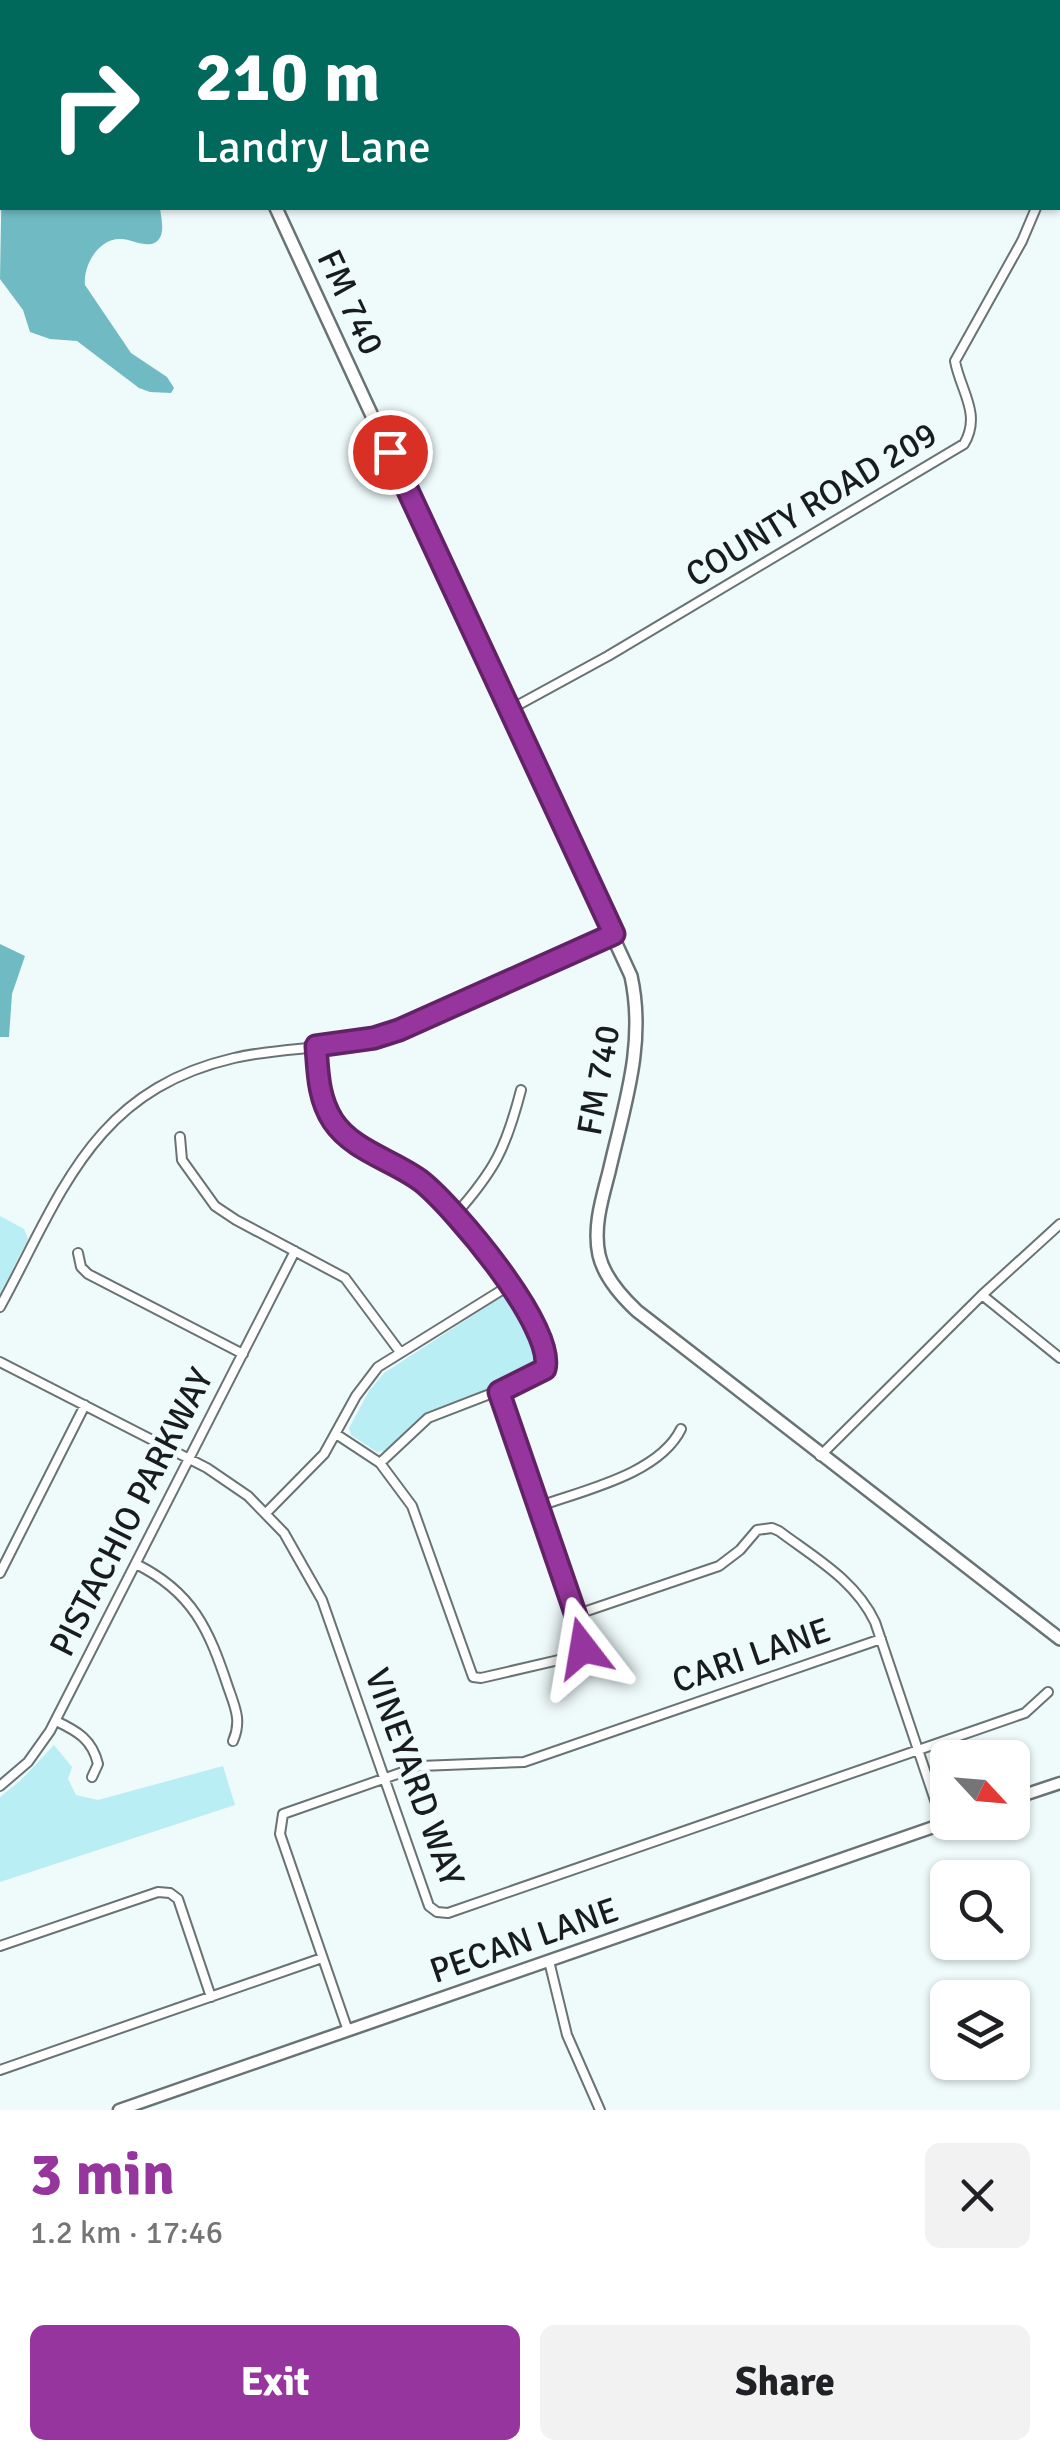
<!DOCTYPE html>
<html lang="en">
<head>
<meta charset="utf-8">
<style>
	:root { --surface:#fff; --page:#f2f2f2; --text:#202124; --muted:#757577; --accent:#96359d }
	body { margin:0; font-family:Signika,sans-serif; background:var(--page); color:var(--text); height:100vh; display:flex; flex-direction:column; font-size:38px; white-space:nowrap }
	* { box-sizing:border-box; margin:0 }
	p { font-size:32px; color:var(--muted) }
	.icon { flex:none; width:55px; height:55px; fill:none; stroke:currentColor; stroke-width:2; stroke-linecap:round; stroke-linejoin:round }
	.map { position:relative; height:2110px; overflow:hidden }
	.details { display:flex; flex-direction:column; background:var(--surface); flex:1 }
	.details>* { flex:none }
	.guide { position:absolute; left:0px; top:0px; width:1060px; height:210px; box-shadow:0 2px 8px #0004; background:#00695c; color:#fff; overflow:hidden }
	.needle { width:65px; rotate:116deg }
	.tools { position:absolute; left:930px; top:1740px; display:grid; gap:20px }
	.tools a { display:grid; place-items:center; width:100px; height:100px; border-radius:15px; background:var(--surface); box-shadow:0 2px 8px #0004; font-size:50px }
	.pin { position:absolute; display:grid; place-items:center; width:85px; height:85px; color:#fff; margin:-42px; border:5px solid #fff; border-radius:50%; box-shadow:0 2px 10px #0007 }
	.me { position:absolute; width:110px; margin:-55px; rotate:346deg; stroke-linejoin:round; filter:drop-shadow(0 0 8px #0008) }
	.turn { display:flex; align-items:center; gap:35px; height:210px; padding:0 30px; font-size:45px }
	.turn .icon { width:130px; height:130px; stroke-width:2.5 }
	.turn b { display:block; font-size:70px; line-height:85px }
	.round { display:grid; place-items:center; flex:none; width:105px; height:105px; border-radius:15px; background:var(--page) }
	.overview { display:flex; align-items:center; justify-content:space-between; height:170px; padding:0 30px }
	h1 { font-size:60px; font-weight:700; line-height:75px; color:var(--accent) }
	.cta { display:flex; gap:20px; margin-top:auto; padding:20px 30px }
	.cta a { flex:1; height:115px; border-radius:15px; background:var(--accent); color:#fff; font-size:40px; font-weight:700; line-height:115px; text-align:center }
	.cta a+a { background:var(--page); color:var(--text) }
	.map>svg:first-child { display:block }
	.green { fill:#b8eef4 }
	.water { fill:#70bbc3 }
	.lines { fill:none; stroke-linecap:round; stroke-linejoin:round }
	.minor-casing { stroke:#697374; stroke-width:12 }
	.tertiary-casing { stroke:#697374; stroke-width:15 }
	.secondary-casing { stroke:#697374; stroke-width:16 }
	.minor { stroke:#fff; stroke-width:8 }
	.tertiary { stroke:#fff; stroke-width:10 }
	.secondary { stroke:#fff; stroke-width:11 }
	.route-casing { stroke:#622266; stroke-width:25 }
	.route { stroke:#96359d; stroke-width:18 }
	.labels { text-anchor:middle; stroke-width:9; stroke-linejoin:round; paint-order:stroke }
	.street-label { font-size:35px; fill:#181c1c; stroke:#effafb }
</style>
</head>
<body>
<div class="map">
<svg width="1060" height="2110" viewBox="0 0 1060 2110">
	<rect width="100%" height="100%" fill="#effafb"/>
	<path class="green" d="M0,1216l24,13 4,10 -28,55z
		M506,1294l6,1 31,64 -3,10 -117,46 -39,36 -7,1 -26,-17 -2,-7 20,-37 15,-18z
		M54,1745l18,22 -4,12 8,16 22,5 125,-34 12,39 -235,77v-85l21,-17z"/>
	<path class="water" d="M2,163v45h158c1,9 5,24 -1,31 -9,12 -26,0 -38,0 -23,-1 -38,27 -36,46l46,68 36,24 7,11 -3,5 -21,-1 -11,-4 -62,-47 -27,-2 -20,-7 -7,-22 -23,-31z
		M0,944l25,12 -13,38 -3,43h-9z"/>
	<g class="lines">
		<g class="minor-casing">
			<path id="minor" d="M1058,154l2,-6
				M509,710l99,-54 356,-212c18,-30 -4,-54 -9,-83l67,-120 14,-33
				M316,1047c2,28 3,56 22,80 22,28 62,37 89,59 28,23 145,159 112,189l-111,43 -48,45
				M180,1137l2,23 33,46 21,14 109,58 55,74
				M455,1215c40,-45 51,-67 66,-125
				M78,1253l3,14 7,7 155,80
				M982,1295l78,63
				M0,1307c62,-114 92,-216 234,-249 47,-11 96,-8 143,-21 31,-9 61,-25 91,-38 49,-21 98,-43 146,-65
				M0,1362l207,106 41,28 36,37 38,67 107,306 8,6 11,1 577,-200 23,-21
				M336,1434l44,29 32,43 61,171 8,1 95,-22 7,-7 1,-10 -85,-247
				M820,1456l162,-161 78,-71
				M540,1506c44,-16 119,-32 141,-77
				M266,1513l58,-59 32,-58 22,-29 132,-82
				M136,1564c57,28 73,66 92,123 7,20 14,34 5,54
				M0,1573l85,-168
				M575,1615l144,-49 21,-16 17,-20 15,-2 7,3c36,27 76,49 96,91l68,202
				M56,1721c21,10 36,18 42,43l-6,13
				M0,1786l28,-24 22,-31 245,-480
				M0,1946l158,-54 12,1 8,6 33,98
				M549,1961l18,74 33,75
				M348,2031l-68,-197 3,-20 137,-48 104,-4 357,-123
				M0,2070l322,-112"/>
		</g>
		<g class="tertiary-casing">
			<path id="tertiary" d="M1012,1799l48,-16
				M119,2110l829,-288"/>
		</g>
		<g class="secondary-casing">
			<path id="secondary" d="M117,0l2,2
				M276,208l355,768c15,68 -7,130 -22,196 -7,27 -16,55 -10,83 5,22 22,41 38,56l423,328"/>
		</g>
		<use href="#minor" class="minor"/>
		<use href="#tertiary" class="tertiary"/>
		<use href="#secondary" class="secondary"/>
	</g>
	<g class="lines">
		<g class="route-casing">
			<path id="route" d="M390,452l224,482 -215,96 -25,8 -58,8c2,26 2,52 17,75 20,30 60,39 88,60 33,26 135,147 124,188l-46,23 85,247 -1,9"/>
		</g>
		<use href="#route" class="route"/>
	</g>
	<g class="labels">
		<g class="street-label">
			<text transform="translate(351 302) rotate(65)" y="12">FM 740</text>
			<text transform="translate(811 504) rotate(-31)" y="12">COUNTY ROAD 209</text>
			<text transform="translate(598 1080) rotate(-80)" y="12">FM 740</text>
			<text transform="translate(131 1512) rotate(-63)" y="12">PISTACHIO PARKWAY</text>
			<text transform="translate(751 1655) rotate(-19)" y="12">CARI LANE</text>
			<text transform="translate(415 1777) rotate(70)" y="12">VINEYARD WAY</text>
			<text transform="translate(524 1940) rotate(-19)" y="12">PECAN LANE</text>
		</g>
	</g>
</svg>
<div class="tools">
<a><svg class="needle" viewBox="-14 -14 28 28"><path d="M0-13l5 13h-10z" fill="#e53935"/><path d="M0 13l5-13h-10z" fill="#757577"/></svg></a>
<a><svg class="icon" aria-label="search" viewBox="0 0 24 24"><circle cx="10" cy="10" r="6"/><path d="M15 15l6 6"/></svg></a>
<a><svg class="icon" aria-label="layers" viewBox="0 0 24 24"><path d="M12 4l9 5-9 5-9-5zM3 14l9 5 9-5"/></svg></a>
</div>
<div class="pin" style="left:390px;top:452px;background:#d93025"><svg class="icon" aria-label="arrive" viewBox="0 0 24 24"><path d="M6 21V4h12l-3 4 3 4H6"/></svg></div>
<svg class="me" style="left:583px;top:1648px" viewBox="-20 -20 40 40"><path d="M0-17L14 15 0 8-14 15z" fill="#96359d" stroke="#fff" stroke-width="4"/></svg>
<div class="guide">
<div class="turn"><svg class="icon" aria-label="right" viewBox="0 0 24 24"><path d="M7 20v-9h11M14 6l5 5-5 5"/></svg><div><b>210 m</b>Landry Lane</div></div>
</div>
</div>
<section class="details">
<div class="overview"><div><h1>3 min</h1><p>1.2 km · 17:46</p></div><a class="round"><svg class="icon" aria-label="close" viewBox="0 0 24 24"><path d="M6 6l12 12M18 6L6 18"/></svg></a></div>
<div class="cta"><a>Exit</a><a>Share</a></div>
</section>
</body>
</html>
